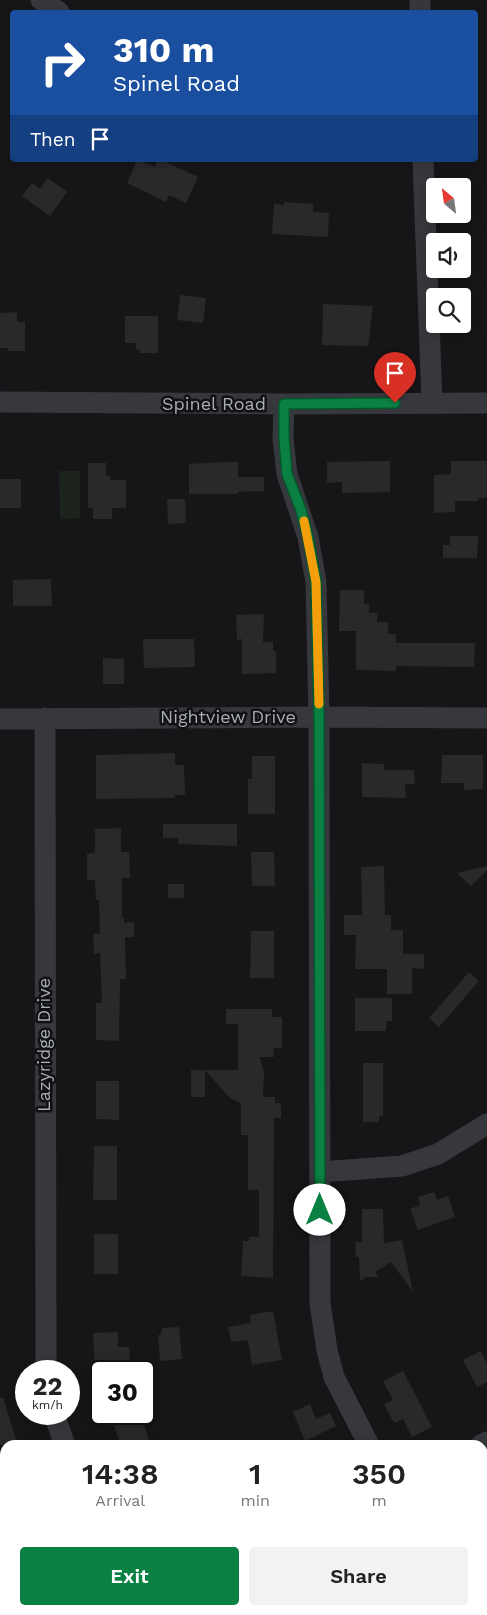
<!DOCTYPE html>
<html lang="en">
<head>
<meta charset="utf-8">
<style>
	:root { --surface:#fff; --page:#f2f2f2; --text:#222; --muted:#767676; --accent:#0b8043 }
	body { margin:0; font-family:"Work Sans",sans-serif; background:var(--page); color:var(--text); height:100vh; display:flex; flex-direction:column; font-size:19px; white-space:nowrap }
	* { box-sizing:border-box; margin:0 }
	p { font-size:16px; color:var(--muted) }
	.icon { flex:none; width:28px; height:28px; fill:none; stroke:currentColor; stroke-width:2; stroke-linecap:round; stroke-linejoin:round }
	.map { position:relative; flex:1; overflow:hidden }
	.side { position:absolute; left:0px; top:1440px; width:488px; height:175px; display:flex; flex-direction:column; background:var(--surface); border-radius:15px 15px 0 0; box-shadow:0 2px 12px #0003 }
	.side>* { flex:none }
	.guide { position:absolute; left:10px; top:10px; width:468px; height:152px; border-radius:5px; box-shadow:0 2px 12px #0003; background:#1a4fa0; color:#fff; overflow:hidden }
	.needle { width:32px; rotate:331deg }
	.controls { position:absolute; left:426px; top:178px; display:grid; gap:10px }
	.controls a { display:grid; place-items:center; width:45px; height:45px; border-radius:5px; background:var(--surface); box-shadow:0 2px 12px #0003; font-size:25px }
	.speed { position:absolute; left:15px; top:1360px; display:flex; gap:10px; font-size:25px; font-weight:700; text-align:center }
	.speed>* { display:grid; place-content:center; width:65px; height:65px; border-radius:50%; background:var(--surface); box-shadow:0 2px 12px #0003; line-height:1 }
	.speed small { font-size:12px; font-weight:400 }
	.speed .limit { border:2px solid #111; border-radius:8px; background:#fff; color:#111 }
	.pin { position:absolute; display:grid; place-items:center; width:42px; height:42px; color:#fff; margin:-51px -21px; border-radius:50% 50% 50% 0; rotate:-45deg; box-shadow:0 0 5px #0007 }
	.pin .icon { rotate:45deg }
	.me { position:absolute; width:55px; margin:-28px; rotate:0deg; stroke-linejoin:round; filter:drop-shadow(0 0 4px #0008) }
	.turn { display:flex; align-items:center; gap:18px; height:105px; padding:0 20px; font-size:22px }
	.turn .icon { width:65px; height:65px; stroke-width:2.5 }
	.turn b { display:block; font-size:35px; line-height:42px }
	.then { display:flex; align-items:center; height:48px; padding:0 20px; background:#0003; gap:10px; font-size:19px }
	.eta { display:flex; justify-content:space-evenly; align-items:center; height:85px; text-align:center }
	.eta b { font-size:30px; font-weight:600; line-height:35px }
	.cta { display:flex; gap:10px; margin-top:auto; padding:10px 20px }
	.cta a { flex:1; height:58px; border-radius:5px; background:var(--accent); color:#fff; font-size:20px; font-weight:600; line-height:58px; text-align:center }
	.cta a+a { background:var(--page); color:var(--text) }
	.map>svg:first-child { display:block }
	.green { fill:#1c231d }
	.building { fill:#29292c }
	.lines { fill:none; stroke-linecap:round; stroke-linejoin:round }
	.minor { stroke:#37383d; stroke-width:21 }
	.route-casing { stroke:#07532c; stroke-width:12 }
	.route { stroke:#0b8043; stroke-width:9 }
	.slow { stroke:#f59e0b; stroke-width:9 }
	.labels { text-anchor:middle; stroke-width:5; stroke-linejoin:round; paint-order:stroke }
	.street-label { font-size:18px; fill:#a8adb8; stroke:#111113 }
</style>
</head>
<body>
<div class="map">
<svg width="487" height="1615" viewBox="0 0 487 1615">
	<rect width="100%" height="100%" fill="#161618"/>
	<path class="green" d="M59,471h21v47l-20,1z"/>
	<path class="building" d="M137,160l18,7 3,-7h3l37,17 -12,26 -17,-8 -3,7 -39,-19z
		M48,178l19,14 -17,24 -28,-20 10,-13 8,6z
		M284,202l29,2v8l16,1 -1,24 -56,-3 2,-30 10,1z
		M180,295l26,3 -3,25 -26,-3z
		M323,304l50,2 -5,40 -46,-1z
		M17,312v10h8v29h-17v-3h-8v-35z
		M125,316h33v37h-18l-1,-4h-3v-6h-11z
		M390,461v31l-48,1v-11l-15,1v-21z
		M451,461h36v37h-9v3h-23v11l-21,1v-38l17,-1z
		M224,462h14v15h26v14l-26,1v2h-49v-30z
		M88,463h18v13h4v4h16v28h-14v11h-19v-11h-5z
		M0,479h21v29h-21z
		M167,499h18l1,24 -18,1z
		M450,536h28l-1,22h-34v-13h7z
		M51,579l1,27h-39v-26z
		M340,590h24v14l5,1v8h8v9h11v12h8v9h79l-1,24 -78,-1v5l-40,-1v-39h-17z
		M264,614l-1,28h10v9h3v22l-34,1v-35l-5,1 -1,-25z
		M143,639h51l1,28 -51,1z
		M103,658l21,1v25h-21z
		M175,753v12h9l1,30h-10v3l-79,1v-44z
		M442,755h41v34l-19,1v-7h-23z
		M252,756h23v58h-27v-35h4z
		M362,763l22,1v6h30l1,14h-10l1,14 -44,-1z
		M163,824h74v22l-59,-2v-6h-15z
		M121,828v24h8l1,26h-8v40h2v5l10,-1v15h-9l1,42h-6l-1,62 -23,-1v-37h6l-2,-50 -6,1 -1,-20h7l-1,-34h-3l-1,-20h-8v-26l8,-1v-24z
		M251,852h23l1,34h-23z
		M384,866l1,49h6v15h12v24h21v15l-12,-1v26h-25v-25h-32l1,-34h-12v-20h18l-1,-48z
		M487,866v4l-16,16 -14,-13z
		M168,884h16v14h-16z
		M251,931h23v47h-24z
		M469,972l10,9 -40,46 -10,-9z
		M355,998h37v23h-6v10h-31z
		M226,1009h46v8h10v31h-9l1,9h-14l4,16 -1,24h12v6h6v15h-7l-1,160 -32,-2 2,-35h6v-4h10v-47h-11v-55h-7v-32l-11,-5 -25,-28v27h-14v-27h47v-46h-12z
		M363,1063h20v53h-4v6h-16z
		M96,1081h23v39l-23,-1z
		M94,1146h23v54h-24z
		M434,1192l3,8 11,-4 7,21 -37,13 -8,-21 10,-4 -2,-8z
		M362,1209h21l1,34 18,-3 11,52 -22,-30 -16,10 3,5h-12l-6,4 -1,-24h-3l-1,-15h7z
		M94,1234h24v40h-24z
		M273,1311l9,49 -30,5 -4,-25 -17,2 -3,-15 23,-4 -1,-8z
		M179,1327l3,32 -22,2 -2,-26h3l1,-7z
		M118,1332v15h11l1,17h-11v5l-24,1 -2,-37z
		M481,1351l6,13v18l-10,5 -14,-27z
		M403,1371l29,56 -20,10 -9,-18 -9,4 -10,-19 9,-4 -10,-19z
		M0,1398h3l15,47h-18z
		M310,1404l6,15 14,-6 6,13 -31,15 -12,-29z
		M110,1414h30l11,31h-30z"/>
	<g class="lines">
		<path class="minor" d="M41,0l18,12
			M420,0v12
			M423,160l9,242
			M0,402l284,2 203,-1
			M284,404l-1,34 4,36 21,63 8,45 3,135 1,586 7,47 7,27 35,68
			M45,718l1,653
			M0,719l319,-2 168,1
			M320,1172l82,-6 36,-12 49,-30
			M54,1414l11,31
			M481,1445l6,-3
			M142,1610l3,5
			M183,1615l9,-5"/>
	</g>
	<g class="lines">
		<g class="route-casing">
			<path id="route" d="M320,1210l-1,-494 -3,-134 -8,-45 -7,-27 -14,-36 -3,-36v-34l111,-1"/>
		</g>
		<use href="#route" class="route"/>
		<path class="slow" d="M304,521l12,61 3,122"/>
	</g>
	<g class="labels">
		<g class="street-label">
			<text x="214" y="410">Spinel Road</text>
			<text x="228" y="723">Nightview Drive</text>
			<text transform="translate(44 1045) rotate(-90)" y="6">Lazyridge Drive</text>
		</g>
	</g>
</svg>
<div class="controls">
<a><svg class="needle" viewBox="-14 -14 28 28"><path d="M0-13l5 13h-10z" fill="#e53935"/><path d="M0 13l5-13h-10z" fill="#767676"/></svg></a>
<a><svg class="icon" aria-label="sound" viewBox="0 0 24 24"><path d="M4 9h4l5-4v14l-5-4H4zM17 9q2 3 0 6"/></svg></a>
<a><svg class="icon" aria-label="search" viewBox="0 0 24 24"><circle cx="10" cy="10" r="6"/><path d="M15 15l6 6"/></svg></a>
</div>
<div class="speed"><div>22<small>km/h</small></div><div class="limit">30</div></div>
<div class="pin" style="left:395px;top:403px;background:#d93025"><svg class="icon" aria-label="arrive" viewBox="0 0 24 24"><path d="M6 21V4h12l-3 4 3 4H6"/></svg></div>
<svg class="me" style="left:320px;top:1210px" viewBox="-20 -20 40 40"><circle r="19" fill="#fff"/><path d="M0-13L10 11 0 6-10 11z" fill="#0b8043"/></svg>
<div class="guide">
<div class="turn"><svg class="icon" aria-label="right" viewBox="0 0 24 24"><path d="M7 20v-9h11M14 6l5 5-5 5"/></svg><div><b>310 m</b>Spinel Road</div></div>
<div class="then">Then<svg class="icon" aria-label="arrive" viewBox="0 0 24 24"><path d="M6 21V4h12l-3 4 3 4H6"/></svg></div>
</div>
<section class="side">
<div class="eta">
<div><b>14:38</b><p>Arrival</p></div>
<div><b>1</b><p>min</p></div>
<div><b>350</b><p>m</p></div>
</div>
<div class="cta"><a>Exit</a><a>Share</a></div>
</section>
</div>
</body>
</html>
